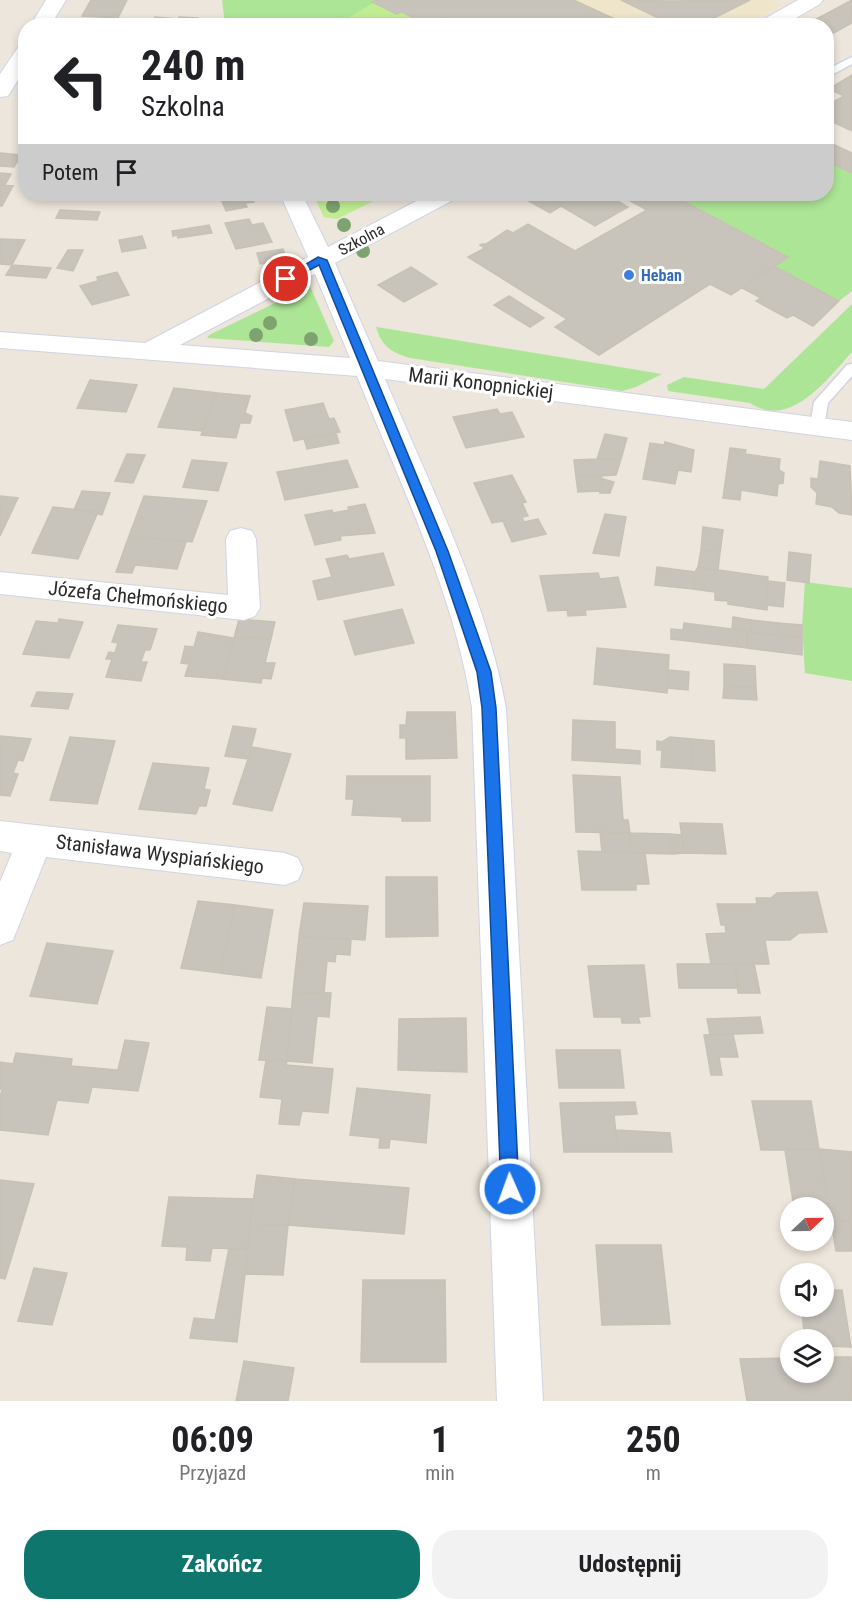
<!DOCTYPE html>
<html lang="pl">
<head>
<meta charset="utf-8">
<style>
	:root { --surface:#fff; --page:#f2f2f2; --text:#202124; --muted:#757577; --accent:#0f766e }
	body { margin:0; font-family:"Roboto Condensed",sans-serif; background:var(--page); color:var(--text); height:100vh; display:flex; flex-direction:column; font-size:22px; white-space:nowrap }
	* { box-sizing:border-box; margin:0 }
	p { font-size:20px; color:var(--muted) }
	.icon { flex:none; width:33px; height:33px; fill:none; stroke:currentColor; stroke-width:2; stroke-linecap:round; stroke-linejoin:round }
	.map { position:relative; height:1401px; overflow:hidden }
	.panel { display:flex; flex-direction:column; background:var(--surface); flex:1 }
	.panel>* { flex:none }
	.guide { position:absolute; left:18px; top:18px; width:816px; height:183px; border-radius:24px; box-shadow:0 3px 9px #0003; background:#fff; color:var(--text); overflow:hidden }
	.needle { width:39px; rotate:68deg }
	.buttons { position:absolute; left:780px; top:1197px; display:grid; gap:12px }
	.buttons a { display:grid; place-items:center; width:54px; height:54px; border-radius:50%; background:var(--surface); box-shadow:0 3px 9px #0003; font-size:30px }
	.pin { position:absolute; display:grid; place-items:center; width:51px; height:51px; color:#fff; margin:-26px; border:3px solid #fff; border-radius:50%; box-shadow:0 2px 6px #0007 }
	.me { position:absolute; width:66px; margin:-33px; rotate:358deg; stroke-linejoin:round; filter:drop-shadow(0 0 4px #0008) }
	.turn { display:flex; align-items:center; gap:21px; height:126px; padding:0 24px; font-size:27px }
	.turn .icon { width:78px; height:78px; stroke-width:2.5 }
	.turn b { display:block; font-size:42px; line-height:51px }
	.then { display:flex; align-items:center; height:57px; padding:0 24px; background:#0003; gap:12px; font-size:22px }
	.eta { display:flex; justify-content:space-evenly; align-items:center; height:102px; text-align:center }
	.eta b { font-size:36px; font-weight:700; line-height:42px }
	.cta { display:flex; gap:12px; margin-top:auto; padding:12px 24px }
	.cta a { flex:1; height:69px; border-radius:24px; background:var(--accent); color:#fff; font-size:24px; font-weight:700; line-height:69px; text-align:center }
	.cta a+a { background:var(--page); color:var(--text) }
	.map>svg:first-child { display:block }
	.education { fill:#efe5ca }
	.green { fill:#ade596 }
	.pitch { fill:#c1ed91 }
	.building { fill:#c8c3bb; stroke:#c8c2b5; stroke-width:1.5 }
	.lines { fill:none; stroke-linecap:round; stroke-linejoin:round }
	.service-casing { stroke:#d1d3e4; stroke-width:3 }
	.minor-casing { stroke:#d1d3e4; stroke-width:2 }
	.tertiary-casing { stroke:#d1d3e4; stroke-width:2 }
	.service { fill:#fff; fill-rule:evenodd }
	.minor { fill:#fff; fill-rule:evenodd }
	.tertiary { fill:#fff; fill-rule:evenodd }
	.tree { fill:#7ea270 }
	.route { fill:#1a73e8; stroke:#114b97; stroke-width:1.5 }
	.shop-dot { fill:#3f7fe0; stroke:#fff; stroke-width:2 }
	.labels { text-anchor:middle; stroke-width:6; stroke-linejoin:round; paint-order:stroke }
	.far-street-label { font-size:16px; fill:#2a2a2a; stroke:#fff }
	.far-shop-label { font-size:16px; font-weight:bold; fill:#366cbe; stroke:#fff; text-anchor:start }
	.street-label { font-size:20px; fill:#2a2a2a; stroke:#fff }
</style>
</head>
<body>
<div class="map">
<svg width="852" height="1401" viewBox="0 0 852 1401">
	<rect width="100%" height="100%" fill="#ede6dc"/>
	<path class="education" d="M576,0h195l11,5 -40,20 -115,1z"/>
	<path class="green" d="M222,0h156l-5,2 53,24 -201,-1z
		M827,161l25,12v118l-13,10 -65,-35 13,-10 -117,-62 13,6 11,-6h132z
		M310,286l24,55 -5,6 -122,-9 2,-3z
		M852,304v48c-24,26 -61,78 -102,51l-82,-12 -1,-6 17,-8 80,12z
		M376,327l7,1 279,46 -26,13 -14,4 -212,-33c-19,-6 -28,-11 -34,-31z
		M805,582l47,6v93l-47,-8 -3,-47z"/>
	<path class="pitch" d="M378,0h198l51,25 -292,1z
		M313,194h75l-51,25 -13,-2z"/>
	<path class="building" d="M91,0h36l-9,18 -36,-2z
		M378,0h195l40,18 -14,8h-136l-17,-9 -18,8 -26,-13 -6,2 -24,-12z
		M621,0l50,1 79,-1 -38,19 3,2 -5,2 -10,3h-25z
		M852,0v23l-18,10 -8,-3v-4l-17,-3z
		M155,17l23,2 1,-2 19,1 -4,8 -58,-1 4,-6 13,1z
		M852,75v56l-26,-12v-13l18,-10 -15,-7z
		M826,141l26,12v20l-26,-12z
		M0,153l21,2 -7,12 -14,-1z
		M0,173l11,1 -6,11h-5z
		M0,185l13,1 -11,20h-2z
		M219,194h31l4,8 -9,1 2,4 -21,4z
		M516,194h89l23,13 -33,19 -34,-20 -11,7z
		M618,194h52l118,63 -57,38 -21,-11 -111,71 -44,-28 12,-8 -99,-62 17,-9 -5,-3 2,-1h4l21,-14 6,3 15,-9 47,27 72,-41z
		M60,210l40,2 -3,8 -41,-2z
		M249,219l3,6 11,-2 9,19 -36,7 -11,-26z
		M209,225l3,8 -34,5 -1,-3 -4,1 -1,-5z
		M142,236l4,12 -24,4 -3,-12z
		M0,239l25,1 -13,25 -12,-1z
		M283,249l4,11 -27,4 -3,-11z
		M68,250h15l-10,21 -16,-3z
		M12,265l39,3 -5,10 -40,-3z
		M774,266l61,33 4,2 -26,25 -20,-11 -6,3 -31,-17 5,-3 -19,-10z
		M411,267l26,17 -33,18 -26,-17z
		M117,272l12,23 -37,10 -12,-19 18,-5 -1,-4z
		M509,296l35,22 -14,9 -36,-22z
		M90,380l47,5 -11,27 -49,-4z
		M174,388l43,5 -15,38 -44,-4z
		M217,393l33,3 -5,17 7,3 -2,7h-10l-4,15 -35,-3z
		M323,403l6,16 5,-1 6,14 -46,9 -9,-31z
		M497,409l3,5 12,-2 12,25 -58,11 -13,-31z
		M336,433l3,10 -32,6 -3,-10z
		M605,434l22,4 -6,21h-24z
		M665,442l29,8 -3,22 -13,-2 -3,14 -32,-5 7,-36 14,2z
		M730,448l16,2 -1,4 35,5 -1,11 5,3 -1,10 -5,1 -1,12 -36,-6 -1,10 -17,-2z
		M127,454l18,1 -12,28 -18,-2z
		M597,459h24l-5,16 -40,2 -2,-17z
		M192,460l35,3 -9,28 -35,-4z
		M347,460l11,27 -73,13 -8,-28z
		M820,461l30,5 2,49 -13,-2 -7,-6 -16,-3 1,-11 -6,-6v-9l7,1z
		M512,475l14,27 -4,1 6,13 -6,1 2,5 14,-3 8,15 -34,8 -9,-21 -11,2 -18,-40z
		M602,476l-2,15 -22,1 -2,-15z
		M603,479l11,3 -4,11h-10z
		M82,491l28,2 -8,22 -28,-5z
		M0,496l18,2 -18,38z
		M144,496l63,5 -15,41 -63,-6z
		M365,504l10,29 -35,3 1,4 -26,5 -10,-30 27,-5 1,3 16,-3 -1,-3z
		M53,507l45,5 -20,47 -46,-6z
		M605,514l21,3 -7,39 -26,-3z
		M703,527l20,3 -3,23 -19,-3z
		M129,536l57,6 -9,27 -42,-4 -3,8 -16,-1z
		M701,550l19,3 -2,17 -20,-3z
		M789,552l22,3 -2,28 -22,-3z
		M383,553l11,32 -76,15 -5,-19 19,-4 -6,-18 21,-4 2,4z
		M657,567l38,5 -2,17 -38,-4z
		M698,567l70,10 -1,33 -39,-6v-3l-13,-1v-8l-22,-3 2,-17z
		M598,573l2,6 18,-2 8,30 -41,3 1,5 -18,1 -1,-6 -19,1 -8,-35z
		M768,581l17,2 -2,24 -16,-2z
		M402,609l12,34 -59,12 -11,-34z
		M733,617l18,3v12l-19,-3z
		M59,619l24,3 -14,36 -46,-4 13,-33 22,2z
		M239,619l36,3 -4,17 -37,-1z
		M751,620l27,3v12l-27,-3z
		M684,623l63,8v17l-76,-9v-10l12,1z
		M778,623l24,2v13l-24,-3z
		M118,625l39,4 -7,21h-5l-4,12h6l-6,19 -35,-4 6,-18h-6l3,-7 6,1 3,-10 -6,-1z
		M747,631l55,7v17l-55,-7z
		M198,632l36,6 -11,41 -38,-3 4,-12 -8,-1 4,-17 9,1z
		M248,637l23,2 -6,24h10l-4,16 -9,-1 -1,5 -38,-4 11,-41 14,1z
		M597,648l72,7 -2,38 -73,-9z
		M724,664l31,2 1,22 -32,-2z
		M669,670l20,2 -1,18 -20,-2z
		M724,686l32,2 1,12 -34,-2z
		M37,692l36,2 -5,15 -37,-3z
		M407,712h48l2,46 -51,1v-21h-6v-13h6z
		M573,720l42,2v27l25,2v13l-68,-4z
		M233,726l23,3 -8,30 -23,-3z
		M0,736l31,3 -8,22 -5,-1 -5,13 5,1 -8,22 -10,-1z
		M70,737l45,4 -18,63 -47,-4z
		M670,737l22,2 -1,30 -30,-2 1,-17h-5v-9l5,1z
		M692,739l22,2 1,30 -24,-2z
		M252,747l39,7 -19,57 -39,-7z
		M153,763l56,5 -5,21 6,1 -4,16h-7l-3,8 -57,-5z
		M573,775l47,2 3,43h5l2,13 -54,-1z
		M347,776h83v45h-28v-4l-50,-2 2,-16h-8z
		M680,823l42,1 4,30 -42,-1z
		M600,832l30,1 1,20 -29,-1z
		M630,833l41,1 2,20 -42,-1z
		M671,834l11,1 2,18 -11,1z
		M578,851l67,2 4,31h-13v6h-54z
		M386,877h51l1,59 -52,1z
		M817,892l10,40 -28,1 -9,7h-25l4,24h-58l-5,-30 20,-1 -1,-8h-4l-4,-21h40l-1,-6h15l6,-5z
		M198,901l37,4 -15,68 -39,-5z
		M304,903l64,3 -3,34 -66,-4z
		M235,905l38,5 -12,68 -41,-5z
		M299,937l52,2 -1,16 -14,-1 -1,8 -8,-1 -3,32 -31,-1z
		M47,943l66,8 -16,53 -67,-8z
		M754,963l6,30h-22l-3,-29z
		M677,964h58l4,24h-60z
		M644,965l6,51 -12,1 2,6h-18l-1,-6h-27l-6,-51z
		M293,992l38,1 -2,24 -12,-1 -5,47 -25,-2z
		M267,1007l25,2 -5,52 -28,-1z
		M760,1017l3,16 -53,2 -3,-16z
		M466,1018l1,54 -69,-2 1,-51z
		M733,1034l5,23h-19l3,18h-11l-7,-40z
		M125,1040l24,3 -11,48 -46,-4 -4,16 -31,-3 -9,35 -48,-5v-33l2,-7 -2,-1v-27l13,2 3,-11 56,6 -1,7 47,4z
		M556,1050h64l4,38h-65z
		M266,1060l21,1 -1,4 47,4 -5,44 -26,-2 -3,14 -20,-1 3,-25 -22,-2z
		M357,1088l73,7 -4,48 -36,-4 -1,9h-10l1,-10 -30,-3z
		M752,1101h59l8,48 -58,1z
		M635,1102l2,12 -23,1 4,37h-54l-4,-49z
		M616,1130l54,3 2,19h-54z
		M819,1149l33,3v69h-21z
		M819,1149l12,72 -7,-1v-12h-30l-9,-58z
		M257,1175l38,4 -7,46 -38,-1z
		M295,1179l114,9 -5,46 -116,-9z
		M0,1180l34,4 -29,95 -5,-1z
		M169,1197l84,2 -5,50 -36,-1 -2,13 -24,-1 1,-13 -25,-1z
		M831,1221h21v30h-16z
		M250,1224l38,1 -5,50 -37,-1z
		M596,1245h65l9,79 -68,1z
		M229,1248l19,1 -11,93 -47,-4 4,-20 21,2z
		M34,1268l33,5 -15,52 -34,-4z
		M363,1280h82l1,82h-85z
		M824,1290h18l9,57 -27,-1v-6h-19l-3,-27 12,1 -2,-8h12z
		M824,1357h27l1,44h-105l-7,-42 50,-1v14h34z
		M244,1361l50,7 -6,33h-52z"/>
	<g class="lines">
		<g class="service-casing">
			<path id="service" d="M852,57v7l-26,14v-8z
				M852,364v12l-24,27 -4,23 -7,5 -5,-2 -2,-3 4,-24 33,-37z"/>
		</g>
		<g class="minor-casing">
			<path id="minor" d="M798,0h25l-3,4 -38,22h-26l3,-4z
				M280,194h22l26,53 102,-53h29l-4,5 -120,64 43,98 474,61v18l-467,-61c45,107 100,214 121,329l37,693h-46l-25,-693c-18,-116 -72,-224 -115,-332l-357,-28v-16l145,11 163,-86zM315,274l35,84 -170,-13z
				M241,528l11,3 4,8 4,69 -5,8 -11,4 -244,-26v-22l228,23 -2,-56 4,-8z
				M0,821l285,32 13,5 5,11 -5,11 -13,5 -239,-28 -33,83 -13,5v-63l12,-29 -12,-2z"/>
		</g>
		<g class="tertiary-casing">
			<path id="tertiary" d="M46,0h20l-16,26h-20z
				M26,44v23l-18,29 -8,1v-23l19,-28z"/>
		</g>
		<use href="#service" class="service"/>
		<use href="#minor" class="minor"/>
		<use href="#tertiary" class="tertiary"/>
	</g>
	<g class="tree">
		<circle cx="333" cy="206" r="7"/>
		<circle cx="344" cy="225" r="7"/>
		<circle cx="363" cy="251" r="7"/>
		<circle cx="270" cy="323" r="7"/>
		<circle cx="256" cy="335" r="7"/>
		<circle cx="311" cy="339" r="7"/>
	</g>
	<path class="route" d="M318,257l9,3 121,291 43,121 5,36 23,481 -3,6 -6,3 -6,-3 -3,-6 -19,-481 -5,-36 -41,-121 -117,-286 -30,16 -8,-2z"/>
	<circle class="shop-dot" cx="629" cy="275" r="6"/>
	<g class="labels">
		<g class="far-street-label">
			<text transform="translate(361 239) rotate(-28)" y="6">Szkolna</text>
		</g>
		<g class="far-shop-label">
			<text x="641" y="281">Heban</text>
		</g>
		<g class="street-label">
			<text transform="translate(481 383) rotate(7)" y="7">Marii Konopnickiej</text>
			<text transform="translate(138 597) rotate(6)" y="7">Józefa Chełmońskiego</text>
			<text transform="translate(160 854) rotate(7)" y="7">Stanisława Wyspiańskiego</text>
		</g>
	</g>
</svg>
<div class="buttons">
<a><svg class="needle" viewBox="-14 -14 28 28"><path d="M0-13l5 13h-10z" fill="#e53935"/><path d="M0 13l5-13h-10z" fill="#757577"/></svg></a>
<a><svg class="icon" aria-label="sound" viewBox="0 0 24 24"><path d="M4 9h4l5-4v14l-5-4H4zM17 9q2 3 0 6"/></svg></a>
<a><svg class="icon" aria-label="layers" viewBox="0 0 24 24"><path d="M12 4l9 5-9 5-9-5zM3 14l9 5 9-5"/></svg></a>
</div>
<div class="pin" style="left:286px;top:279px;background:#d93025"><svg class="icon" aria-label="arrive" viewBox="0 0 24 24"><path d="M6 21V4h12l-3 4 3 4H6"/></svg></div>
<svg class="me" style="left:510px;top:1189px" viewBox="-20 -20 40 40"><circle r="17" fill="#1a73e8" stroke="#fff" stroke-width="3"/><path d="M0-11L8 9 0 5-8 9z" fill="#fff"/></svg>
<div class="guide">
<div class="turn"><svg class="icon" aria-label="left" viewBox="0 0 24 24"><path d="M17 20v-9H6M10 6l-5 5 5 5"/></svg><div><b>240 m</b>Szkolna</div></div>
<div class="then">Potem<svg class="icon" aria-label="arrive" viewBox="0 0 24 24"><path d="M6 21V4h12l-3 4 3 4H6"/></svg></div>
</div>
</div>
<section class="panel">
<div class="eta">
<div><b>06:09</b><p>Przyjazd</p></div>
<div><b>1</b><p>min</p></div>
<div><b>250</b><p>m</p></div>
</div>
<div class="cta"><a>Zakończ</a><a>Udostępnij</a></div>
</section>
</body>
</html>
